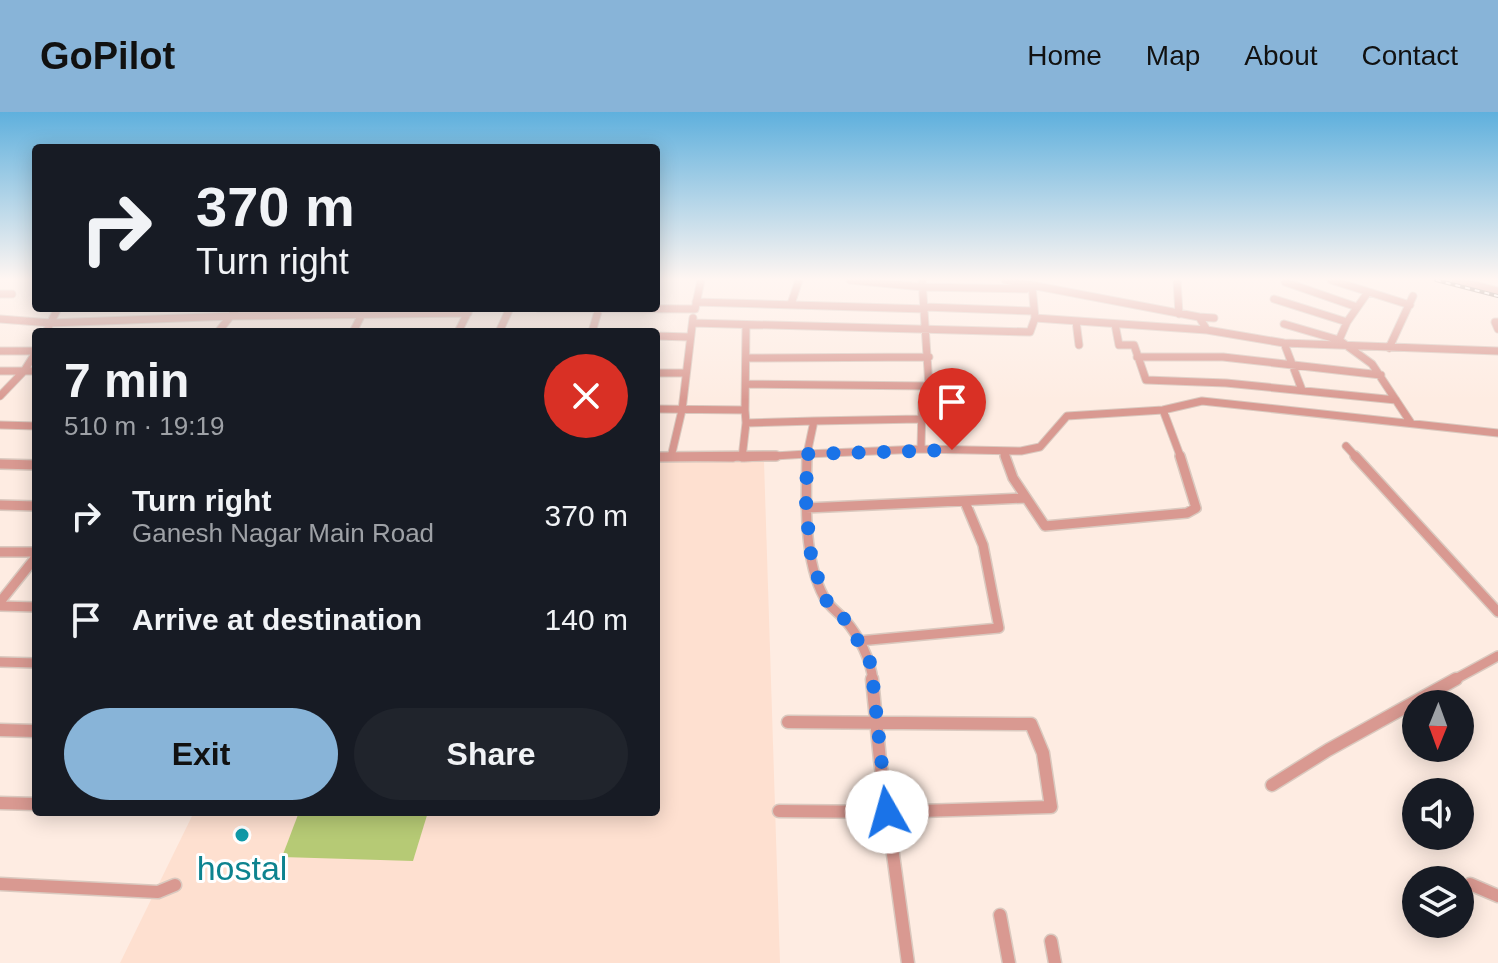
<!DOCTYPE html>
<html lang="en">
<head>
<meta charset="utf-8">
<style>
	:root { --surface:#171b24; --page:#20242c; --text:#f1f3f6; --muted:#9ea1a6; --accent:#88b4d8 }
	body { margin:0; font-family:Arial,sans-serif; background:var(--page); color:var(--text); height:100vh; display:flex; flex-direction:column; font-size:30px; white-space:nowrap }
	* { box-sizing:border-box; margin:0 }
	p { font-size:26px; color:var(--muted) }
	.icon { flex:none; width:44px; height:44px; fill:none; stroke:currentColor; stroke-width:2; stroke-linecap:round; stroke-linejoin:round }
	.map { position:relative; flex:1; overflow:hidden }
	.side { position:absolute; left:32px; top:216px; width:628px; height:488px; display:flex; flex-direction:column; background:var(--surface); border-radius:8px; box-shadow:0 4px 20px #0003 }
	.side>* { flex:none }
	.guide { position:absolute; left:32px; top:32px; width:628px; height:168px; border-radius:8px; box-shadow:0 4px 20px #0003; background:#171b24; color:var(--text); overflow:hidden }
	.needle { width:52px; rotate:181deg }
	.buttons { position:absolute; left:1402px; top:578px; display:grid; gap:16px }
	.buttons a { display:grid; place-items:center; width:72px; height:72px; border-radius:50%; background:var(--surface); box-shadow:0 4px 20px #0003; font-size:40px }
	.pin { position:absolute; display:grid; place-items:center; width:68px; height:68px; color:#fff; margin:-82px -34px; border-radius:50% 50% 50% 0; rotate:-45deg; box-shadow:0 0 8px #0007 }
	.pin .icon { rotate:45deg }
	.me { position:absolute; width:88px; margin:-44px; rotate:353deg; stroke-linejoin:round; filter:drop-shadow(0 0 6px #0008) }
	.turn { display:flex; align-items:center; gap:28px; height:168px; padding:0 32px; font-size:36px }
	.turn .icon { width:104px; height:104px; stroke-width:2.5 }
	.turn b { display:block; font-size:56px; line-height:68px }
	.round { display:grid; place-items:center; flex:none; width:84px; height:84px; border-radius:42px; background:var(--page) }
	.headline { display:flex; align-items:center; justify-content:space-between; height:136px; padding:0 32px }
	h1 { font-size:48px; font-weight:700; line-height:60px }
	.primary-button { display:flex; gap:16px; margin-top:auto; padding:16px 32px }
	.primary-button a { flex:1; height:92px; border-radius:48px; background:var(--accent); color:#111; font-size:32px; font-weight:700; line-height:92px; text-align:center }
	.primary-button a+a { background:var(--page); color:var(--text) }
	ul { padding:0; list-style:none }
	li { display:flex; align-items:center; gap:24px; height:104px; padding:0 32px }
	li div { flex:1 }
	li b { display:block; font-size:30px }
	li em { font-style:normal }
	header { display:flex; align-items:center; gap:48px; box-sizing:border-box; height:112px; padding:0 40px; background:var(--accent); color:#111 }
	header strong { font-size:38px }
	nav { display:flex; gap:44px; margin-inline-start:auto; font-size:28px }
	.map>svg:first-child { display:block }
	.built { fill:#fee0d0 }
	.green { fill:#b6ca75 }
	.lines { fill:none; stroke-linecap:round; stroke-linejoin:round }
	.minor-far2-casing { stroke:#dac9bf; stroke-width:9 }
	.minor-far1-casing { stroke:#dac9bf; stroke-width:12 }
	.minor-casing { stroke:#dac9bf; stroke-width:15 }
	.minor-far2 { stroke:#d99991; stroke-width:7 }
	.minor-far1 { stroke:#d99991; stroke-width:9 }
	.minor { stroke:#d99991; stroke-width:12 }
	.rail-casing { stroke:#655951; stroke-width:4 }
	.rail { stroke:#fff; stroke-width:2; stroke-dasharray:5; stroke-linecap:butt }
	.route { stroke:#1a73e8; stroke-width:14; stroke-dasharray:0 25.2 }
	.culture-dot { fill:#0f9aa8; stroke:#fff; stroke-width:3 }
	.labels { text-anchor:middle; stroke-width:6; stroke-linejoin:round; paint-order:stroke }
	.near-culture-label { font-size:34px; fill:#0d838f; stroke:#fff }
</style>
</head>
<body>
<header>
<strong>GoPilot</strong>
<nav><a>Home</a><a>Map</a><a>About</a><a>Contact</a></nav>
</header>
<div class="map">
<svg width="1498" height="851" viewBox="0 0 1498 851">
	<rect width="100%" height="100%" fill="#feece2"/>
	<path class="built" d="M656,348l108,1 16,502h-660l74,-151h462z"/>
	<path class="green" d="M299,700h129l-15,49 -131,-4z"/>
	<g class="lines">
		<g class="minor-far2-casing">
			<path id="minor-far2" d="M850,168l73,7 103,2
				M1005,168l194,37 8,13 77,13 214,8
				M1177,168l2,34
				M1331,168l79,25
				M1455,168l43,11
				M1285,170l72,25
				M1368,180l-21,30 -8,18 33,24 39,59
				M0,182h12
				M1274,187l73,23
				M696,190l229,7
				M791,192l8,-24
				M925,195l107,4
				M538,196l157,1 6,-29
				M1199,205l15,1
				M1035,206l172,12
				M0,207l51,4 181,-7 236,-3
				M1076,209l3,24
				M1498,210h-3l3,7
				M693,211l337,9 5,-14 -3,-32
				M1115,212l4,21h15l12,35 80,3 170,17
				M1284,212l55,16
				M46,220l12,-24
				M218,220l19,-24
				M353,220l11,-22
				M458,220l11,-22
				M499,220l11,-24
				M592,220l7,-24
				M656,224l33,1
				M1284,231l18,47
				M1389,236l24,-52
				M0,239h36
				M1137,245h86l158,18
				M746,246l183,-1
				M0,259h36
				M656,261h29
				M746,272l183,2
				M0,284l24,-25 12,-19
				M656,297l89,1 1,13 68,-2
				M745,298l1,-85
				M1163,298l18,48
				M0,313l36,1
				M1346,334l11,12
				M921,337l1,-46 7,-17 -7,-106
				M1003,339l3,7
				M656,345l77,1
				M671,345l11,-47 11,-92
				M742,346l4,-35
				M744,346l63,-4 7,-33 106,-2
				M807,346v-4l114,-5 100,2 19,-4 27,-31 96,-6 39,-9 296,32"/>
		</g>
		<g class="minor-far1-casing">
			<path id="minor-far1" d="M807,344c-1,42 -4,103 17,141 4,9 15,16 21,23 14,16 26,40 28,61
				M1005,344l8,22 32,48 142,-13 9,-5 -16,-52
				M1355,344l143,156
				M656,345l120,-1
				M0,352l36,1
				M0,393l36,1
				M806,396l220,-10
				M0,440h36
				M0,490l36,-45
				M0,494l36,1
				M859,529l140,-13 -16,-83 -18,-43
				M0,550l36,1
				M1452,569l46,-25"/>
		</g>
		<g class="minor-casing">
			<path id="minor" d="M872,567l8,81 28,203
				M0,618l36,1
				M1272,673l56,-35 128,-71
				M0,691l36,1
				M779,699l108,1 164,-5 -8,-54 -12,-29 -243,-2
				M0,772l158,8 17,-7
				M1470,772l28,12
				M1000,803l9,48
				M1051,829l4,22"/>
		</g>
		<use href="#minor-far2" class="minor-far2"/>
		<use href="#minor-far1" class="minor-far1"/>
		<use href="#minor" class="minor"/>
		<g class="rail-casing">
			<path id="rail" d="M1436,168l62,16"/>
		</g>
		<use href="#rail" class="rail"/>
	</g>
	<linearGradient id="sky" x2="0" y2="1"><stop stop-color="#5fb0dd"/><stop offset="0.58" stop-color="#fff6f2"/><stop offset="1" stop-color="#fff6f2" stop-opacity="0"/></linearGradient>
	<rect width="1498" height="288" fill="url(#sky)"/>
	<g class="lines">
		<path class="route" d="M887,700l-16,-148 -23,-41 -24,-25 -13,-43 -5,-47 1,-54 145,-4"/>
	</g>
	<circle class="culture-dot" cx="242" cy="723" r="8"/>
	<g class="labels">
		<g class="near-culture-label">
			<text x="242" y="768">hostal</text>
		</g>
	</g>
</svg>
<div class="buttons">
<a><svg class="needle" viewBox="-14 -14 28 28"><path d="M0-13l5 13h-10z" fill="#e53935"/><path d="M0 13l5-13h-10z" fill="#9ea1a6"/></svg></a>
<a><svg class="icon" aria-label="sound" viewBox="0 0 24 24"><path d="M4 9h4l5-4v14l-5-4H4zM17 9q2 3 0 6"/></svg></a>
<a><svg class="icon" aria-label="layers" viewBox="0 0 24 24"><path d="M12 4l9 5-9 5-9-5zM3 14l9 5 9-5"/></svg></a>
</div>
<div class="pin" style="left:952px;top:338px;background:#d93025"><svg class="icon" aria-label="arrive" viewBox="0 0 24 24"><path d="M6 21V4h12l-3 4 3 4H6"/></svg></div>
<svg class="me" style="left:887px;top:700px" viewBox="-20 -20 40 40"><circle r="19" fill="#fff"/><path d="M0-13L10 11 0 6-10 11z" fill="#1a73e8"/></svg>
<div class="guide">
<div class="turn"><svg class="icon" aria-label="right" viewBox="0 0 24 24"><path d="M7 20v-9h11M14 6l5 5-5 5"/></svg><div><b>370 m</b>Turn right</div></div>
</div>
<section class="side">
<div class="headline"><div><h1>7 min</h1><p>510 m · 19:19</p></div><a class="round" style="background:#d93025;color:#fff"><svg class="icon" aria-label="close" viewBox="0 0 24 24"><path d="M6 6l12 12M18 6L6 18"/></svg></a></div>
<ul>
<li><svg class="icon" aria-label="right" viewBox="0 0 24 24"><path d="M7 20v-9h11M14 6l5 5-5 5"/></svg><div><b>Turn right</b><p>Ganesh Nagar Main Road</p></div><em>370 m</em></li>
<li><svg class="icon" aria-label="arrive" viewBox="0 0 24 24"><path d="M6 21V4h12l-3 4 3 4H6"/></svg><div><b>Arrive at destination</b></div><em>140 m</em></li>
</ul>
<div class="primary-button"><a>Exit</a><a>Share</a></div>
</section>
</div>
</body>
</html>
